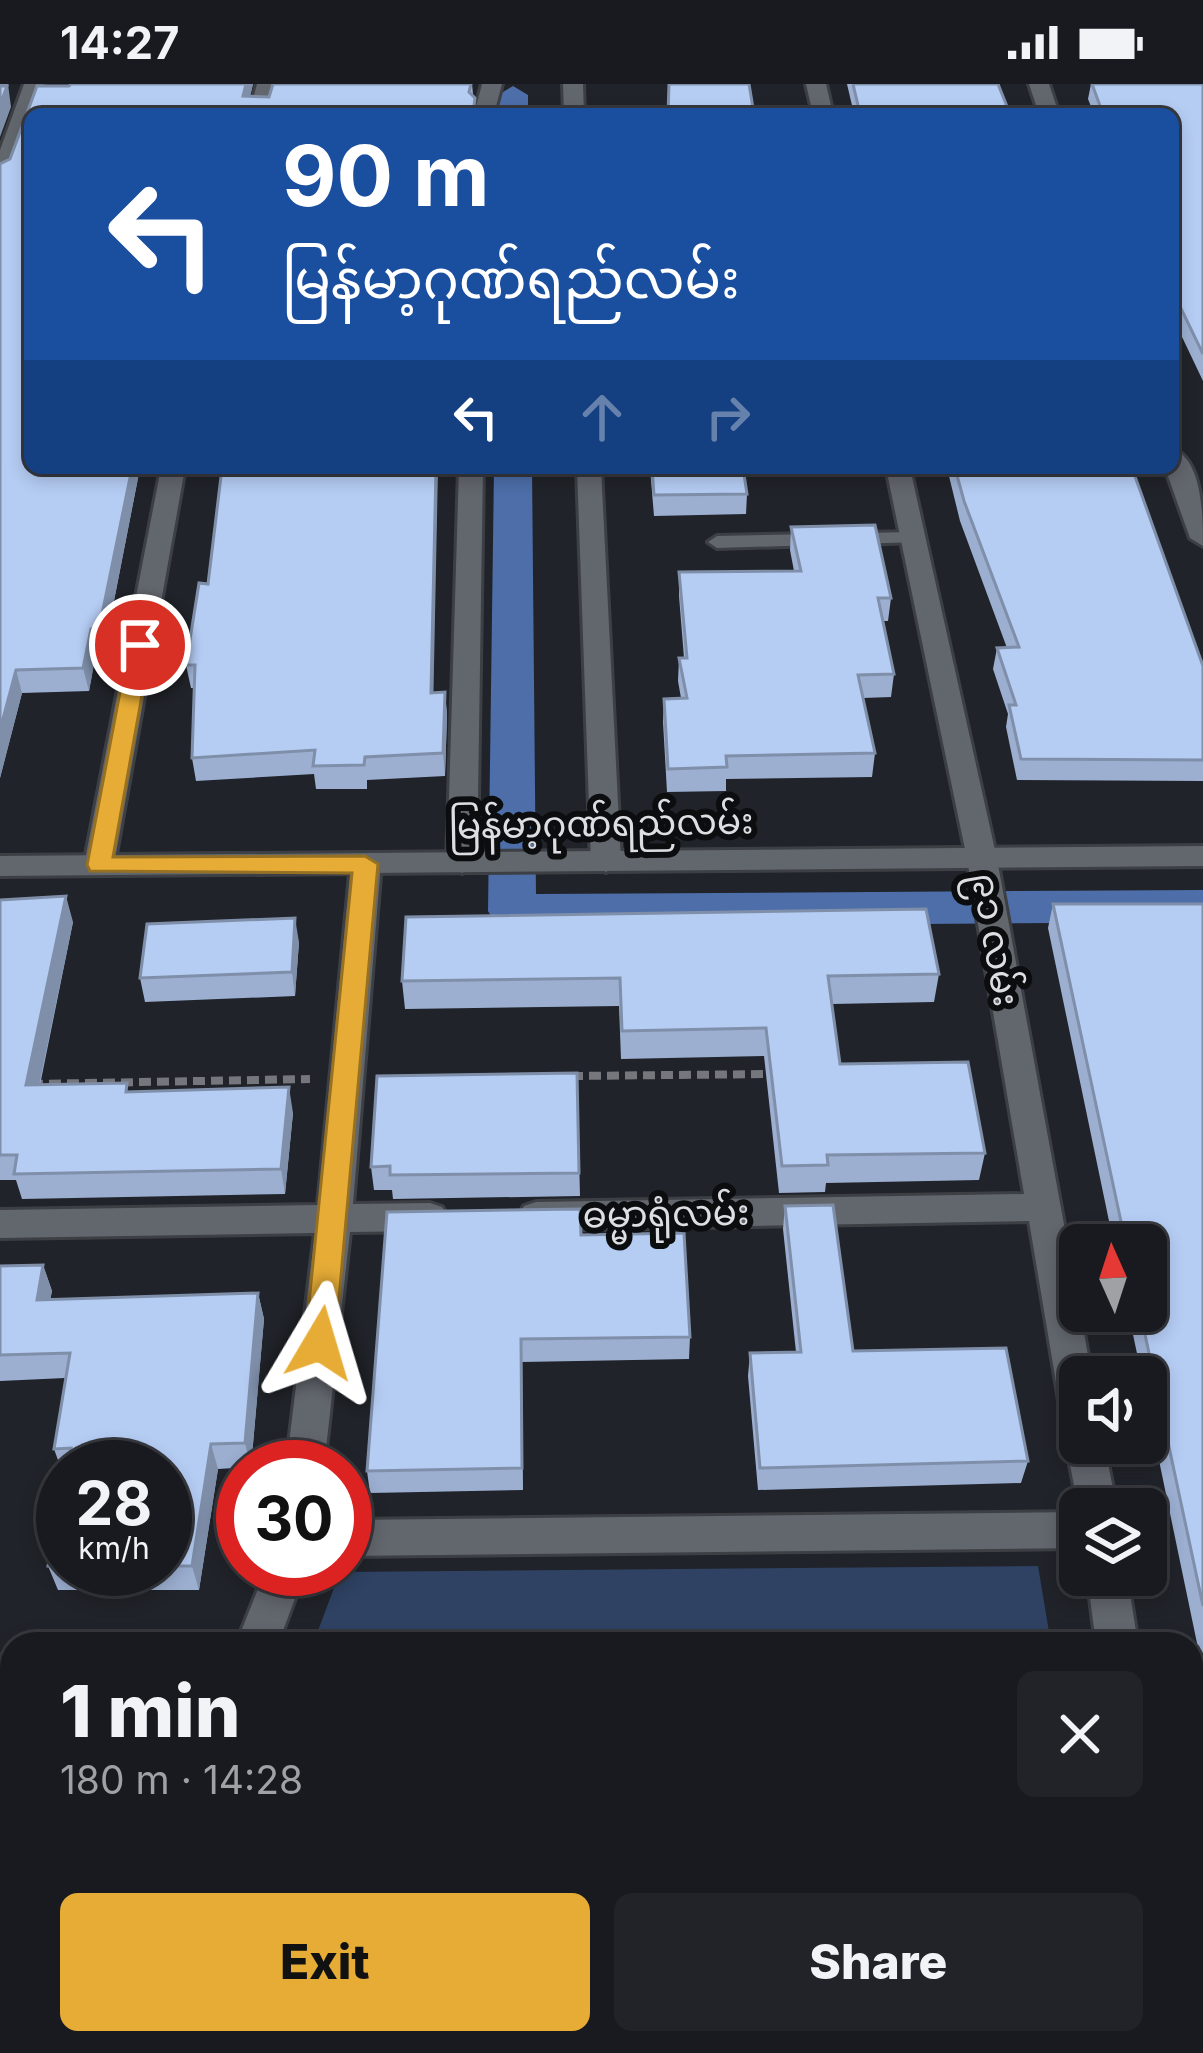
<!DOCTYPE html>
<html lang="en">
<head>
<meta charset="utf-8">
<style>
	:root { --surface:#181a1f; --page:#212328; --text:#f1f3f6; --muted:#9fa1a4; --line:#36383d; --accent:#e6ac36 }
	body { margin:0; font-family:Inter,"Noto Sans Myanmar",sans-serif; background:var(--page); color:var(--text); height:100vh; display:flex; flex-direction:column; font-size:45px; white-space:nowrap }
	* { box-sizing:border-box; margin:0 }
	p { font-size:39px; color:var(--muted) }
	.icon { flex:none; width:66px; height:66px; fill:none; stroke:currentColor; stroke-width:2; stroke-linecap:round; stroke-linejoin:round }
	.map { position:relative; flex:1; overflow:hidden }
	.drawer { position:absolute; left:0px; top:1548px; width:1203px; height:423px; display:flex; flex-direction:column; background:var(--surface); border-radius:36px 36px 0 0; box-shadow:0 6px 18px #0003,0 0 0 3px var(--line) }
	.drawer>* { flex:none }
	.banner { position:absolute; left:24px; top:24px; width:1155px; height:366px; border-radius:18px; box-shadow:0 6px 18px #0003,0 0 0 3px var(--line); background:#1a4fa0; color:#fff; overflow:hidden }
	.needle { width:78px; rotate:357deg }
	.controls { position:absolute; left:1059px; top:1140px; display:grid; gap:24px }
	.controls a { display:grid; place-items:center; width:108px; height:108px; border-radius:18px; background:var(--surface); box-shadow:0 6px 18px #0003,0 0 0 3px var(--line); font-size:60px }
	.speed { position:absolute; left:36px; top:1356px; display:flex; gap:24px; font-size:60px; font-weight:700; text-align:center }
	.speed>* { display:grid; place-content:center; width:156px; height:156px; border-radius:50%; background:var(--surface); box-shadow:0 6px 18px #0003,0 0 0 3px var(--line); line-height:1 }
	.speed small { font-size:30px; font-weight:400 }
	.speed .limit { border:18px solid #d22; background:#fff; color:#111 }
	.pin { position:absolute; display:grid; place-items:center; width:102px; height:102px; color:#fff; margin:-51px; border:6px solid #fff; border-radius:50%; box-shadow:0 3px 12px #0007 }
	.me { position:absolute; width:132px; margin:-66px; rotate:7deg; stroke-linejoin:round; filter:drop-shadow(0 0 9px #0008) }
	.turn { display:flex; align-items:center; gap:42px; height:252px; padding:0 60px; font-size:54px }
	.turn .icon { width:156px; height:156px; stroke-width:2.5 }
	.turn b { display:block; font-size:84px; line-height:102px }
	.lanes { display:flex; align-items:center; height:114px; padding:0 60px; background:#0003; justify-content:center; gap:60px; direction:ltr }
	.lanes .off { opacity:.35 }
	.round { display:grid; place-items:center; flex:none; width:126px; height:126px; border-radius:18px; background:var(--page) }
	.head { display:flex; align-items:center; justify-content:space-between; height:204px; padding:0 60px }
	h1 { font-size:72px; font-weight:800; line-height:90px }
	.action { display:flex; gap:24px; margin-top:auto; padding:24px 60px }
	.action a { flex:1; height:138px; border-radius:18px; background:var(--accent); color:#111; font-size:48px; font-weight:800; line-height:138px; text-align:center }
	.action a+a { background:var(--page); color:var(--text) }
	.status { display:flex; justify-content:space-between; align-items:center; height:84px; padding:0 60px; background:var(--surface); direction:ltr }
	.status svg { height:33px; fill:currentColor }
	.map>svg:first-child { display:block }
	.green { fill:#2f4263 }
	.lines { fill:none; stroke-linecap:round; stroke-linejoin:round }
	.canal { fill:#4d6ea9; fill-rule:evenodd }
	.service-casing { stroke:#3c3f44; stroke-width:6 }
	.minor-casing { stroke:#3c3f44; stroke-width:6 }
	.tertiary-casing { stroke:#3c3f44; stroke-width:6 }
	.path { stroke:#75777c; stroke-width:8; stroke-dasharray:12 6; stroke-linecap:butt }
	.service { fill:#62666d; fill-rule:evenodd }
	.minor { fill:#62666d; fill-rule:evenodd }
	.tertiary { fill:#62666d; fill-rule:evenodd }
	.wall { fill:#9cafd1 }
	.shaded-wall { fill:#7f8faa }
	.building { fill:#b5ccf3; stroke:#7f8faa; stroke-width:3 }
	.route { fill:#e6ac36; stroke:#967023; stroke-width:3 }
	.labels { text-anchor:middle; stroke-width:12; stroke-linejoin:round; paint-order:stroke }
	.street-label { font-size:36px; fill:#dcdee2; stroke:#0b0d0f }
</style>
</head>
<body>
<div class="status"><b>14:27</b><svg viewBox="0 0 49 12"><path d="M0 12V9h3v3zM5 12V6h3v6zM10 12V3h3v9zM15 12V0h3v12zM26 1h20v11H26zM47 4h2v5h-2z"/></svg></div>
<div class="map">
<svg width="1203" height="1969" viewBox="0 0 1203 1969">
	<rect width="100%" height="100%" fill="#202329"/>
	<path class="green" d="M1038,1482l13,78h-738l27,-72z
		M163,1959h951l2,10h-957z"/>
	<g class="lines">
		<path class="canal" d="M513,2l15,9v19h-30v-19z
			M494,384h38l4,426 667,-4v32l-691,5 -17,-4 -7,-12z"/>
		<g class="service-casing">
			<path id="service" d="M913,448l9,6 -2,4 -203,6 -9,-6 9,-6z"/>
		</g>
		<g class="minor-casing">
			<path id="minor" d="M24,0h20l-34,94 -10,6v-34z
				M257,0h20l-8,30h-20z
				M482,0h20l-8,30h-20z
				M563,0h20l1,30h-20z
				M806,0h20l7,30h-20z
				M1029,0h20l10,30h-20z
				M1173,365c30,11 30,69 30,97l-13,-8 -25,-70h8z
				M161,384h24l-71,397 -15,10 -15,-10z
				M459,384h24l-6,395 -15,10 -15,-10z
				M577,384h24l20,394 -15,10 -15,-10z
				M886,384h24l87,391 95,518h-12v51l-13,-5 -6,-11 -32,-191 -493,9 -12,-4 -6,-10 6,-10 12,-4 488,-8 -57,-335z
				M366,770l15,10 -28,340 77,-1 12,4 6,10 -6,10 -12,4 -80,1 -26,235h-38l29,-234 -315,5v-28l318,-5 33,-341z
				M1080,1344v15h24l13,66h-37v39l-735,8v-36l734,-8 -13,-69 5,-12z
				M266,1485h40l-28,75h-42z
				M1087,1491h40l11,69h-42z
				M0,1757l12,4v44l-12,-4z
				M1191,1941l10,28h-46l-1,-10h37z
				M82,1959h46l-4,10h-46z"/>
		</g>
		<g class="tertiary-casing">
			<path id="tertiary" d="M1203,762v20l-1203,10v-20z"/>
		</g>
		<path class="path" d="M571,992l201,-2
			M31,1000l279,-5"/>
		<use href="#service" class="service"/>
		<use href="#minor" class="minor"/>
		<use href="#tertiary" class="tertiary"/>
	</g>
	<path class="wall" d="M71,0h182l-3,12 19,1 4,-13h199l3,30h-445v354h109v5l-35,179 -8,1 -7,38 -67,2 -22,85v-614l10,-5 27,-73h32z
		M847,0h151l12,30h-156z
		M1091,0h112v297l-30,-63v-204h-79l-6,-15z
		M650,384h225l-1,2 -129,6 2,18 -1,20 -92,2z
		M947,384h185l71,198v115l-186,-1 -11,-53 2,-13 -15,-45 4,-21h10l-47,-127z
		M791,443l100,71 -3,23h-5l11,53 -3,23 -28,1 12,55 -3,24 -146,2v12l-59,1 -4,-70 1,-23 17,-1 -3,-17 1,-23h5l-5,-62v-24l115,-1 -4,-21z
		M208,500l225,109 12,-1 2,23 -2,61 -78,4v9h-51l-2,-15 -118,7 -4,-23 2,-70h-3l-5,-23z
		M0,816l73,22 -33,163 90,7 163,21 -8,81 -263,5 -6,-19h-16z
		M1053,820h150v768l-57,-274v-21h-4l-14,-66h18v-66h-32l-66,-317z
		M299,858l-4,54 -150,6 -5,-24z
		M939,890l-5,28 -102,2 8,60 145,89 -6,27 -153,3 -1,9 -46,1 -15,-137 -143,3 -2,-53 -214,3 -3,-28z
		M577,989l3,123 -187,3 -1,-9h-18l-3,-23z
		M785,1122l68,145 175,110 -7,22 -263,7 -10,-114 2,-23 46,-1 -13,-123z
		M581,1151l109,102 -1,22 -167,3 1,128 -153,3 -3,-22z
		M43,1181l9,26 -2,8 208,-6 6,26 -13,148 -33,2 -19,121h-141l-10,-24 15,-77v80h102v-102h-102v7l-9,-25 11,-71 -65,3v-115z"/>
	<path class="shaded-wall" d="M0,0h8l3,23 -11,30z
		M246,0h7l-7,30 -3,-18z
		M132,384h7v5l-35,179 -5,-23z
		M436,384h2l-5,248 -2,-23z
		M91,545l5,24 -7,38 -6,-23z
		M16,586l6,23 -22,85v-48z
		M445,608l2,23 -2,61 -2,-23z
		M66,812l7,26 -39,188 -8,-25z
		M295,834l4,24 -4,54 -3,-24z
		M289,1003l4,26 -8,81 -4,-25z
		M43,1181l9,26 -6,34 -9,-25z
		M258,1209l6,26 -13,148 -6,-24z
		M211,1360l7,25 -19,121 -7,-24z
		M12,1930v29h13l-4,10h-21v-10z"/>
	<path class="building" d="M71,0h175l-3,12 26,1 4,-13h198l-2,8 6,6 -2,16h-443v354h102l-33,161h-8l-8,39 -67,2 -16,60v-566l10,-5 27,-73h32z
		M669,0h80l5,30h-86z
		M853,0h145l12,30h-150z
		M1092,0h111v270l-30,-62v-178h-70z
		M0,2h7l-7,19z
		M222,384h214l-5,225 14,-1 -2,61 -78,4 -1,8 -51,1 2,-16 -123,8 3,-93h-9l13,-82 9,1z
		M652,384h91l4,26 -93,1z
		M955,384h177l71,198v94l-182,-1 -12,-54h7l-19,-57 22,-1 -55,-146z
		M875,441l16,73h-13l16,76 -36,1 17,78 -149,3 1,11 -59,2 -4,-70 23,-1 -8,-40h8l-8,-86 122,-1 -10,-44z
		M66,812l-40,189 101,-2 -1,9 163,-5 -8,82 -267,5 3,-19h-17v-255z
		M1053,820h150v702l-63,-295h6v-66h-20z
		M926,825l13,65 -111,2 12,88 128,-2 17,91 -158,2 1,10 -46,1 -16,-138 -144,3 -2,-53 -218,3 4,-64z
		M295,834l-3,54 -152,6 7,-54z
		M577,989l2,100 -189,2v-9l-19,1 6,-91z
		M833,1121l20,146 153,-3 22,113 -268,7 -10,-115 51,-1 -16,-146z
		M580,1125l1,26 103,-2 6,104 -169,2 1,129 -155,3 20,-259z
		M43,1181l-6,35 221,-7 -13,150 -34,1 -19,122h-27v-99h-98l4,-19 -17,1 16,-96 -70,2v-89z
		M63,1405v77h-15z
		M0,1792l12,4v134l-12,29z"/>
	<path class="route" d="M140,554l11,7 -38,212 252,-1 13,8 -43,479 -4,9 -11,4 -11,-4 -4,-9 47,-470 -262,-2 -3,-6 42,-220z"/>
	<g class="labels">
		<g class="street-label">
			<text transform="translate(601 739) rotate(-1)" y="13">မြန်မာ့ဂုဏ်ရည်လမ်း</text>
			<text transform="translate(996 855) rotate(80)" y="13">၉၁ လမ်း</text>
			<text transform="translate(666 1129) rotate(-1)" y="13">ဓမ္မာရုံလမ်း</text>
		</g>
	</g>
</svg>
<div class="controls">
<a><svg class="needle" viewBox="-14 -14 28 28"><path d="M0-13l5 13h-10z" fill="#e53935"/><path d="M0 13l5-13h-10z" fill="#9fa1a4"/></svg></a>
<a><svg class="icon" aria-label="sound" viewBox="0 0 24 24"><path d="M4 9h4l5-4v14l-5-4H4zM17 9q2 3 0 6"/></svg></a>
<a><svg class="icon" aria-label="layers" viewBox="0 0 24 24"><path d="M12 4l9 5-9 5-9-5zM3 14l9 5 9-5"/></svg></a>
</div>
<div class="speed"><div>28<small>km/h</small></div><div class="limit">30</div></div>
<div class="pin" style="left:140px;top:561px;background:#d93025"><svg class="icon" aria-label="arrive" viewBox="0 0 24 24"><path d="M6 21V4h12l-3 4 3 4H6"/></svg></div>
<svg class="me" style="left:320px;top:1259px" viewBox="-20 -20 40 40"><path d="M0-17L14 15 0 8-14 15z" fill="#e6ac36" stroke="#fff" stroke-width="4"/></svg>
<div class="banner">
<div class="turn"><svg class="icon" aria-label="left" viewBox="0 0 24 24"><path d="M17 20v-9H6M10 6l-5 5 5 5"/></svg><div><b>90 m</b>မြန်မာ့ဂုဏ်ရည်လမ်း</div></div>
<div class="lanes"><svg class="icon" aria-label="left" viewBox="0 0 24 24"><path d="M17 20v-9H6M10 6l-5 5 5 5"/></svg><svg class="icon off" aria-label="ahead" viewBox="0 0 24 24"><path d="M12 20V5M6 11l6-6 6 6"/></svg><svg class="icon off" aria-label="right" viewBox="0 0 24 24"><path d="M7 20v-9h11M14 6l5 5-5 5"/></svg></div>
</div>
<section class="drawer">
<div class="head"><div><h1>1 min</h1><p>180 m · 14:28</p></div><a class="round"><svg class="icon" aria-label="close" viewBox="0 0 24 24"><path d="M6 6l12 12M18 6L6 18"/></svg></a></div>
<div class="action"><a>Exit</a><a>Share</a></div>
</section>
</div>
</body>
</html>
